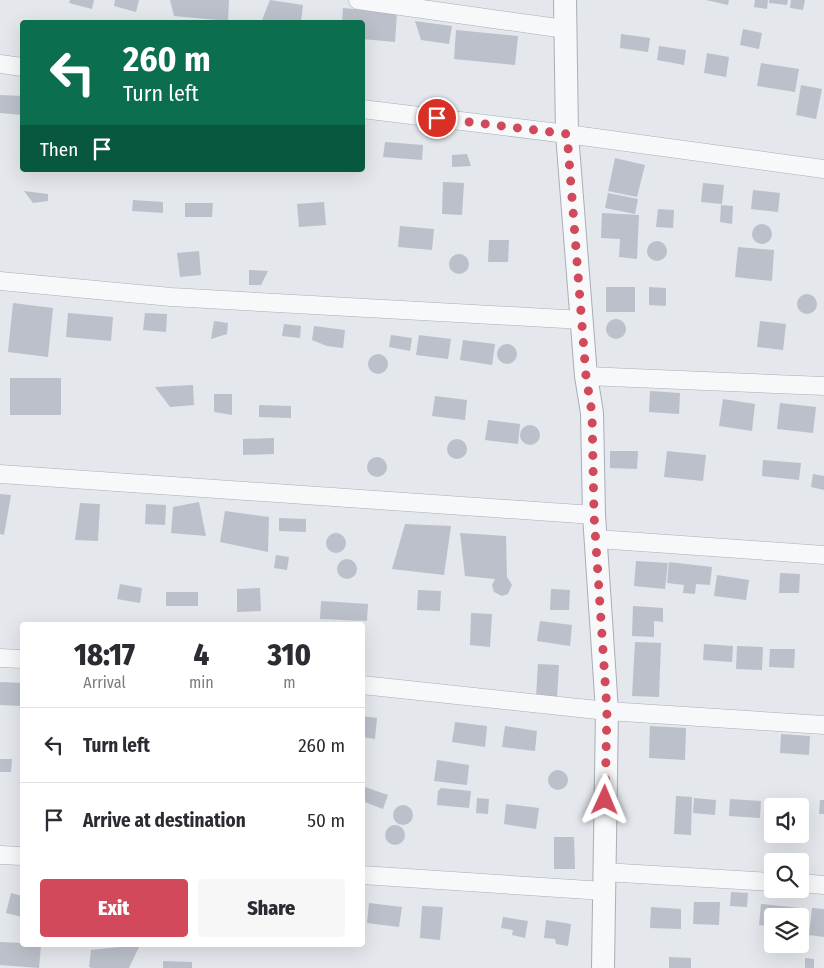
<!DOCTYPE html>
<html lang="en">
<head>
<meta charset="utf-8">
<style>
	:root { --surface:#fff; --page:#f7f7f7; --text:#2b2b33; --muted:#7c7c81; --line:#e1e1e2; --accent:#d1495b }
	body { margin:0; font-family:"Fira Sans Condensed",sans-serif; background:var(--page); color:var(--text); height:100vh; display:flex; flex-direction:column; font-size:19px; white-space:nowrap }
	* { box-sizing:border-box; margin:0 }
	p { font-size:16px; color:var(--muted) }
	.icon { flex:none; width:28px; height:28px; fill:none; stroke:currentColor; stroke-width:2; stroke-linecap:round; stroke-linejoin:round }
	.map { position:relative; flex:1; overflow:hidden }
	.details { position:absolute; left:20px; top:622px; width:345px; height:325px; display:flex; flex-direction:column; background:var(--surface); border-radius:5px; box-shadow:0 5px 20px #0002 }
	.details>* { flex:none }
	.hud { position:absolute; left:20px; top:20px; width:345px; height:152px; border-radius:5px; box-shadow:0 5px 20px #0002; background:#0b6e4f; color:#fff; overflow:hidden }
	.controls { position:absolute; left:764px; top:798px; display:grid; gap:10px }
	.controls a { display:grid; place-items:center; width:45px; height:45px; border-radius:5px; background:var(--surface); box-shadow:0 5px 20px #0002; font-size:25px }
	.pin { position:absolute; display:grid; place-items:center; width:42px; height:42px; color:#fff; margin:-21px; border:2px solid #fff; border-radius:50%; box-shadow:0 1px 5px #0007 }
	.me { position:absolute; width:55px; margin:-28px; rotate:1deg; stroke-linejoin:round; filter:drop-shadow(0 0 4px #0008) }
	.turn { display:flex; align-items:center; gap:18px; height:105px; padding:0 20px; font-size:22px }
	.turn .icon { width:65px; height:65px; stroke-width:2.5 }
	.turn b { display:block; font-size:35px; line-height:42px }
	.then { display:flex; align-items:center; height:48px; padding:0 20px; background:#0003; gap:10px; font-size:19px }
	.eta { display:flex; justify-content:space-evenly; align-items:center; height:85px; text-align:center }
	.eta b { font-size:30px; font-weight:800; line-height:35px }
	.button { display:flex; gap:10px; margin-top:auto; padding:10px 20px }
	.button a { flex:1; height:58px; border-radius:5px; background:var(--accent); color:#fff; font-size:20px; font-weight:800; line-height:58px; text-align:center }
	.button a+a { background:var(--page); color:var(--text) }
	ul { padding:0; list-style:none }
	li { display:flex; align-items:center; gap:15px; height:75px; padding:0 20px; border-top:1px solid var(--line) }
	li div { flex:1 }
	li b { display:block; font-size:19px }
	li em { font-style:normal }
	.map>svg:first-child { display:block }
	.building { fill:#bbc0ca }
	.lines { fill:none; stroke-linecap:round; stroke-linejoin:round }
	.minor-casing { stroke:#a9aeb7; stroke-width:19 }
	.tertiary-casing { stroke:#a9aeb7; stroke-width:24 }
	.minor { stroke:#f7f8fa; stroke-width:18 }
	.tertiary { stroke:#f7f8fa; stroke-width:22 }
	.route { stroke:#d1495b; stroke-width:9; stroke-dasharray:0 16.2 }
</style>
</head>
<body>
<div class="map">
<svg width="824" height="968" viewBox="0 0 824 968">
	<rect width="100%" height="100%" fill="#e4e7ec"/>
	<path class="building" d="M70,0h24l-2,9 -23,-6z
		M115,0h24l-3,12 -22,-6z
		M170,0h59l-1,21 -54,-5z
		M270,0l33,5 -2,17h-21l-18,-2z
		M706,0h23l-1,5z
		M755,0h13l-1,9 -13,-2z
		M769,0h19l-1,5 -18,-2z
		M791,0h14l-2,10 -13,-2z
		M343,8l54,5 -2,29 -33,-3v-17h-20z
		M415,21l37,5 -3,18 -28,-4z
		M743,29l19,4 -3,16 -19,-4z
		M456,30l62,6 -3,29 -61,-6z
		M621,34l29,4 -2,14 -28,-4z
		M659,46l27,4 -2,15 -27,-5z
		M707,53l22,4 -3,20 -22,-4z
		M761,63l38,6 -4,23 -38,-6z
		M801,85l21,4 -6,30 -20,-4z
		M0,95l22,1v19l-22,-2z
		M385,142l38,3 -1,15 -39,-3z
		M467,154l4,12 -19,1v-12z
		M615,158l30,7 -8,32 -29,-6z
		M443,182l21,1 -2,32 -20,-1z
		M703,183l21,2 -2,19 -21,-2z
		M753,190l27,3 -2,19 -27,-3z
		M24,191l24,3v7l-15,2z
		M608,193l30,6 -3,15 -30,-6z
		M133,200l30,2v11l-31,-2z
		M324,202l2,23 -27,2 -2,-23z
		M185,203h28l-1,14h-27z
		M721,205l12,1 -1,18 -12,-2z
		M658,209l16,1 -1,18 -17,-1z
		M602,213l37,2 -2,44 -18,-2 1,-18 -19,-1z
		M752 234a10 10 0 1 1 20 0a10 10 0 1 1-20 0Z
		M400,226l34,3 -2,21 -34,-3z
		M489,240h20l-1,22h-20z
		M647 251a10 10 0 1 1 20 0a10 10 0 1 1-20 0Z
		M738,247l36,3 -2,31 -37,-4z
		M199,251l2,24 -21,2 -3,-24z
		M449 264a10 10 0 1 1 20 0a10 10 0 1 1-20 0Z
		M249,270l19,1 -7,14h-12z
		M606,287h29v25h-29z
		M649,287l17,1v18l-17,-1z
		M797 304a10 10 0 1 1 20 0a10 10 0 1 1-20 0Z
		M13,303l40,5 -5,49 -40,-5z
		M68,313l45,4 -2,24 -45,-4z
		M145,313l22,1 -1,18 -23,-2z
		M606 329a10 10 0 1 1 20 0a10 10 0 1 1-20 0Z
		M214,321l14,2 -1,11 -16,5z
		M760,321l26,3 -3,26 -26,-3z
		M284,324l17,2 -1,12 -18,-2z
		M314,326l31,4 -2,18 -16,-2 -15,-6z
		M391,335l21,3 -2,13 -21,-4z
		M419,335l32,4 -3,20 -32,-4z
		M463,340l32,4 -3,21 -32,-5z
		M497 354a10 10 0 1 1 20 0a10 10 0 1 1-20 0Z
		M368 364a10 10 0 1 1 20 0a10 10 0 1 1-20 0Z
		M10,378h51v37h-51z
		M193,385l1,20 -24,2 -15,-20z
		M650,391l30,2 -1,21 -30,-2z
		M214,394h18v21l-18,-3z
		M435,396l32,4 -2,20 -33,-4z
		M723,399l32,5 -3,27 -33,-5z
		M780,403l36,4 -3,26 -36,-4z
		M259,405l32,1v12l-32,-1z
		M488,420l32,4 -2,20 -33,-4z
		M520 435a10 10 0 1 1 20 0a10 10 0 1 1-20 0Z
		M274,438v16l-31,1v-16z
		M447 449a10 10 0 1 1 20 0a10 10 0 1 1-20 0Z
		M610,451h28l-1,18 -27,-1z
		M667,451l39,4 -3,26 -39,-4z
		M367 467a10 10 0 1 1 20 0a10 10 0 1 1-20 0Z
		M763,460l38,3 -2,17 -37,-4z
		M813,474l11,2v14l-13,-3z
		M0,494l11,1 -7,40 -4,-1z
		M199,502l7,34 -35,-3 2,-26z
		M80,503l20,1 -2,37 -23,-1z
		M146,504l20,1 -1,20 -20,-1z
		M225,511l44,6 -1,35 -48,-10z
		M279,518l27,1v13l-27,-1z
		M405,524l46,2 -7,49 -52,-6z
		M460,533l46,3 1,41 5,8 -4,9 -6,2 -8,-4 -2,-7 3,-6 -30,-3z
		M326 543a10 10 0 1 1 20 0a10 10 0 1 1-20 0Z
		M276,555l13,2 -2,13 -13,-2z
		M337 569a10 10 0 1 1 20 0a10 10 0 1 1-20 0Z
		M636,561l32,2 -3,26 -31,-3z
		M669,562l43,5 -2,18 -14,-1 -1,10 -12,-1 1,-8 -17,-2z
		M780,573l20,1 -1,19h-20z
		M717,575l32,5 -3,20 -32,-4z
		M120,584l22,4 -2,15 -23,-4z
		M260,588l1,23 -24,1v-23z
		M551,589l19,1 -1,20h-19z
		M418,590l23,1 -1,20 -23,-1z
		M166,592h32v14h-32z
		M321,601l47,3 -1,17 -47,-2z
		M633,606l30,2v14l-9,-1v16l-22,-1z
		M471,613l21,1 -2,33 -20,-2z
		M540,621l32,4 -2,21 -33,-5z
		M635,642l26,1 -2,54 -27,-1z
		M704,644l29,2 -1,16 -29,-2z
		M737,646l26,1 -1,23 -26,-1z
		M770,649h25l-1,19 -25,-1z
		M538,664l21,1 -2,33 -21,-1z
		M0,682l22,1v23l-22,-1z
		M362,716l15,2 -2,21 -13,-2z
		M455,722l32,4 -2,21 -33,-5z
		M505,726l32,5 -2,20 -33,-4z
		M650,726l36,2 -1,32 -36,-2z
		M781,734l29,2 -1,19 -29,-2z
		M0,759h12l-1,13h-11z
		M437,760l32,5 -2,20 -33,-4z
		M548 780a10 10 0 1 1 20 0a10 10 0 1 1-20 0Z
		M362,786l26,9 -5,14 -21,-8z
		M441,788l30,3 -2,17 -32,-3 1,-14z
		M676,796l16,1 -1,38 -17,-1z
		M477,798l12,1 -1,15 -12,-1z
		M694,798l22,2 -1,15 -22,-2z
		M730,799l31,2 -1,17 -31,-2z
		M820,800h4v14h-5z
		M506,804l33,4 -3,21 -32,-5z
		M393 815a10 10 0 1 1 20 0a10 10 0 1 1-20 0Z
		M385 835a10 10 0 1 1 20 0a10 10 0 1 1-20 0Z
		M554,837h20l1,32h-21z
		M731,892l17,1 -1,14 -17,-1z
		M11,893l11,3v21l-16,-4z
		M694,902h26l-1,23 -26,-1z
		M369,903l33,4 -3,20 -32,-4z
		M761,904l39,4 -1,8h-27v3h-2l-1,7 -10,-1z
		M422,906l21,1 -3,33 -20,-2z
		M651,907l30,2v20l-31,-1z
		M812,908l12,1v28l-15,-2z
		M503,917l25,4 -3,17 -13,-3 1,-5 -12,-2z
		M546,920l25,4 -3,22 -12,-2 -1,-5 -11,-1z
		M0,942l22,1v2h19l-2,23 -39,-3z
		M140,945l-11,23h-37l-3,-1 2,-17z
		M669,957l22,1v10h-22z
		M805,958l9,1v9h-9z
		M163,961l29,1v6h-29z"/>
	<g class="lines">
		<g class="minor-casing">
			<path id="minor" d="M358,0l207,29
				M0,64l22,3
				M362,109l205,25 257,35
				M0,281l171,16 411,23
				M586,376l238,10
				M0,474l594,41
				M597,539l227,16
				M0,658l22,1
				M362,685l245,26 217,14
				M0,855l22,1
				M604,872l168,10
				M362,875l242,16
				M800,883l24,2"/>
		</g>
		<g class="tertiary-casing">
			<path id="tertiary" d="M565,0l2,134 19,242 6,37 2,102 13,196 -4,257"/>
		</g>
		<use href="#minor" class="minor"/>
		<use href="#tertiary" class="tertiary"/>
	</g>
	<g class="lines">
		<path class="route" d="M437,118l130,16 19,242 6,37 2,102 13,195 -2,90"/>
	</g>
</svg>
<div class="controls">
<a><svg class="icon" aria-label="sound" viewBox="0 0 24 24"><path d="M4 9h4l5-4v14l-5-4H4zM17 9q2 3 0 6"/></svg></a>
<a><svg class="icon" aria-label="search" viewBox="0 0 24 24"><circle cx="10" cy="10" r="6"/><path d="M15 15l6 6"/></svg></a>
<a><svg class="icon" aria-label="layers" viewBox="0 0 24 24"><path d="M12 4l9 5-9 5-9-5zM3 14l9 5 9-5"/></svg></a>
</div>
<div class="pin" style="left:437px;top:118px;background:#d93025"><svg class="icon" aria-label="arrive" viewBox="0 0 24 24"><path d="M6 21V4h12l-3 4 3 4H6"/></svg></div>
<svg class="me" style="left:605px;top:800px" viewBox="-20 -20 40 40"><path d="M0-17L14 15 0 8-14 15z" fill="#d1495b" stroke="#fff" stroke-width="4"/></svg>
<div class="hud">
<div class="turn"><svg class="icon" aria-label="left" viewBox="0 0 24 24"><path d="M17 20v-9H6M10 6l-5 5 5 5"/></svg><div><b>260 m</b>Turn left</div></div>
<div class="then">Then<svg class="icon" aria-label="arrive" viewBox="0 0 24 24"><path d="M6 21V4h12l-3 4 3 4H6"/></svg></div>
</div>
<section class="details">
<div class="eta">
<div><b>18:17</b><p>Arrival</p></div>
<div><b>4</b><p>min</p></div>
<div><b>310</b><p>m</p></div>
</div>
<ul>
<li><svg class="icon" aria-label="left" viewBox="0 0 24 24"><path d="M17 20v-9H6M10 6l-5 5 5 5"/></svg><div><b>Turn left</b></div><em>260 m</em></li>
<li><svg class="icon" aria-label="arrive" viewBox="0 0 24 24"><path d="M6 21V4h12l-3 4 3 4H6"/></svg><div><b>Arrive at destination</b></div><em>50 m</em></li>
</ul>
<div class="button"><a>Exit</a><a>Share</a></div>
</section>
</div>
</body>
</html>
